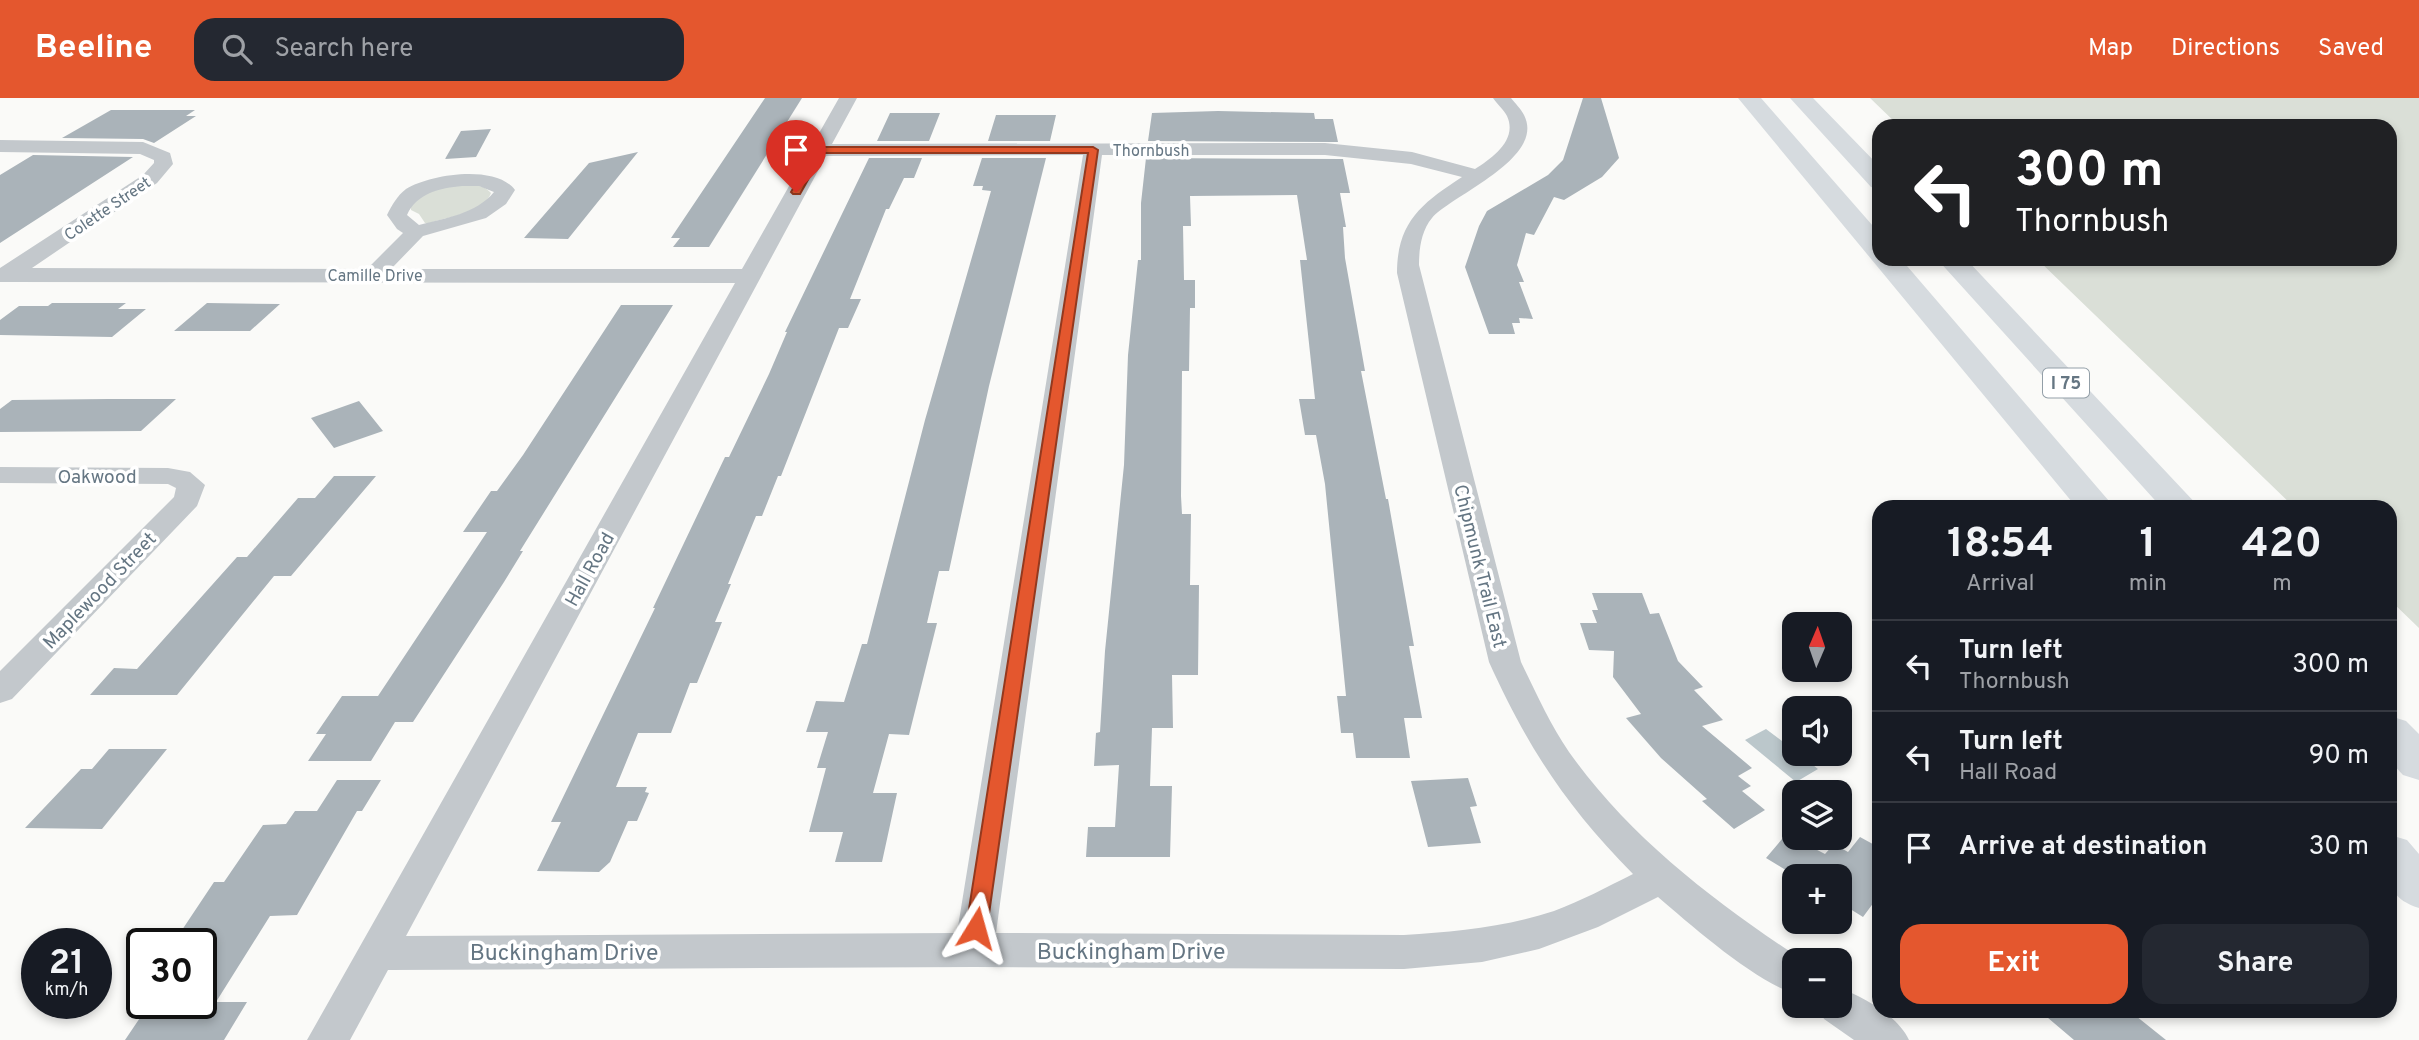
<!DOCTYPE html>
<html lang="en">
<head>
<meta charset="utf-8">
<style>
	:root { --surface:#171b24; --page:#242831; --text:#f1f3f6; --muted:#9ea1a6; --line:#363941; --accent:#e4572e }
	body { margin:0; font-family:Overpass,sans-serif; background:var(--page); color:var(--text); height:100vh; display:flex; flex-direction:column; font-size:26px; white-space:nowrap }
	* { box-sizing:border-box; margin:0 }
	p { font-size:23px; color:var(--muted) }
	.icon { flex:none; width:38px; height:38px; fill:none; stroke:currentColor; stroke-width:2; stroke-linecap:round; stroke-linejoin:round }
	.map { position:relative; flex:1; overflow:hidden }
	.side { position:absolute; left:1872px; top:402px; width:525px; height:518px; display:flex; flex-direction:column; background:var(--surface); border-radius:21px; box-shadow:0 4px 10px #0003 }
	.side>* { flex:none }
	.guide { position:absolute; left:1872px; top:21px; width:525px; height:147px; border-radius:21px; box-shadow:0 4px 10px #0003; background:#202124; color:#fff; overflow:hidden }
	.needle { width:46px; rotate:2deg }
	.controls { position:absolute; left:1782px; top:514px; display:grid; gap:14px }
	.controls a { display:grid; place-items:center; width:70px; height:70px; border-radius:14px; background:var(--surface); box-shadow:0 4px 10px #0003; font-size:35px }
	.speed { position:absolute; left:21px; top:830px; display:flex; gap:14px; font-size:35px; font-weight:700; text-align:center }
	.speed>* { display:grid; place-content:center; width:91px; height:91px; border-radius:50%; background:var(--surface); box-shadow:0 4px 10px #0003; line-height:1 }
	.speed small { font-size:18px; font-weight:400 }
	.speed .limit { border:4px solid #111; border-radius:10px; background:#fff; color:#111 }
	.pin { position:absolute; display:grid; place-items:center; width:60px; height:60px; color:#fff; margin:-72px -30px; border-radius:50% 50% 50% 0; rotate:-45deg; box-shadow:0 0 7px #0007 }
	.pin .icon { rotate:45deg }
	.me { position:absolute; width:77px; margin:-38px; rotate:8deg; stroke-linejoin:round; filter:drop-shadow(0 0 5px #0008) }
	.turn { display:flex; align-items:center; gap:24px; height:147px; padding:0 28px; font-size:32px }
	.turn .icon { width:91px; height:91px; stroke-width:2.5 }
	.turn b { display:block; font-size:49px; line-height:60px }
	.eta { display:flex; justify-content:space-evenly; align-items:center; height:119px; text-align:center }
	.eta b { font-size:42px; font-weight:700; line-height:49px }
	.cta { display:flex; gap:14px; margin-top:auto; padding:14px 28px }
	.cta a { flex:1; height:80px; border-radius:21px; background:var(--accent); color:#fff; font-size:28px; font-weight:700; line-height:80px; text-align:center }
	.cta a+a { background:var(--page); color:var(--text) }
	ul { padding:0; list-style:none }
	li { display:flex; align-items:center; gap:21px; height:91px; padding:0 28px; border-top:2px solid var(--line) }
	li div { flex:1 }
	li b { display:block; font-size:26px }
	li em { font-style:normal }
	header { display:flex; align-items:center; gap:42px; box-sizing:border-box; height:98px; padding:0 35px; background:var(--accent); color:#fff }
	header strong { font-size:33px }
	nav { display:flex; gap:38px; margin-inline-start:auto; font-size:24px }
	.search { width:490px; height:63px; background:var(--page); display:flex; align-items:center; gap:18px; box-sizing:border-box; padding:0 24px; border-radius:21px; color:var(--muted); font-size:26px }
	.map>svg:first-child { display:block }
	.green { fill:#dadfd7 }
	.water { fill:#bbc7cb }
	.building { fill:#aab3b9 }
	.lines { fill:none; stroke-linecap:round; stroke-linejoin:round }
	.minor { fill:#c3c8cc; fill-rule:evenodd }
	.motorway { fill:#d6dbdf; fill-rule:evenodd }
	.route { fill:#e4572e; stroke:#94391e; stroke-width:2 }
	.labels { text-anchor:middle; stroke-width:7; stroke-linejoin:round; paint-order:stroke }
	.far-street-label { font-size:16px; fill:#657683; stroke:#fff }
	.shield { fill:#fff; stroke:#939fa8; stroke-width:2 }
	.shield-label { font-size:18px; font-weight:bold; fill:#657683 }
	.street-label { font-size:19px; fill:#657683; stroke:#fff }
	.near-street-label { font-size:23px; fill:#657683; stroke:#fff }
</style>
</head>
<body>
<header>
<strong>Beeline</strong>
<div class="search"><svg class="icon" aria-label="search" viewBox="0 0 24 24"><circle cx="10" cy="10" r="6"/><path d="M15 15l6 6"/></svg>Search here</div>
<nav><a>Map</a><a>Directions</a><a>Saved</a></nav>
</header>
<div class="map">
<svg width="2419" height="942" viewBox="0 0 2419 942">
	<rect width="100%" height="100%" fill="#fafaf8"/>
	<path class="green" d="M1870,0h549v530l-28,-27 -1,-93 -96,-1 -257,-248h353v-133h-491z
		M452,87c14,0 30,-3 39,8 -7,20 -44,24 -62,30h-4l-6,-9 -8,-4v-4l13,-12z"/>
	<path class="water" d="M1766,631l28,21v4h5l19,15 -22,13 -51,-42z"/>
	<path class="building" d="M765,0h37l-93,149h-36l7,-9h-9z
		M1583,0h18l18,60 -17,19 -38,23 -10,-3 -20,38 -8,-2 -9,32 7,17h-5l14,37 -14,-1 1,5h-8l3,11h-26l-24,-67 14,-41 8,-15 61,-36 15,-15z
		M111,12h84l-9,6h10l-42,27 -11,-4 -81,-1z
		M1218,13l96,2 1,6h18l5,23 -190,-1 4,-28z
		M890,15h50l-11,28h-52z
		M996,17h60l-6,26h-62z
		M491,31l-15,28 -31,2 16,-28z
		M638,54l-70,87 -44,-1 65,-75z
		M33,57l100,2 -133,86v-68z
		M869,60h53l-8,20h-10l-15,31h-3l-36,90h11l-13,29h-9l-58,148h-3l-16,40h-6l-28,68h3l-16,38h7l-25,61h-7l-19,50h-33l-22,54h31l-2,5 4,1 -12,28h-9l-18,41 -11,10 -62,-1 24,-49h-10l104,-214h-2l72,-151h4l40,-83 18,-42h-2z
		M982,60h64l-57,228 -40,185h-10l-12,52h10l-28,112 -20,-1 -16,59h24l-15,69h-47l8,-30h-34l17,-64h-9l11,-36h-22l10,-31 28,1 18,-58h5l58,-224 66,-229 -9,-1 1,-4h-10z
		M1146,60l197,1 7,34h-10l6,34h-3l2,31 20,113h-4l25,128h2l26,147h-5l13,72h-18l6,40h-54l-3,-25h-12l-4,-37h9l-21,-212 -9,-49h-11l-6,-36h16l-15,-139h7l-10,-65 -107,1 1,30h-8l1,54h11v28h-5l-1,63h-7l-1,125 1,18h9l-1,71h9l-1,90h-26l1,53h-21l-2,58h22l-2,71h-84l2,-30h27l4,-62 -25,1 2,-33 4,-1 5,-81 19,-186 4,-110 10,-95h3v-57z
		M52,205h74l-8,6h28l-34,28 -112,-2v-15l19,-14h29z
		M207,205l73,1 -30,27h-76z
		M621,207h52l-153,246h3l-19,31 -91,140h-18l-24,39h-63l18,-27h-10l26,-38h36l109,-164h-24l28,-41h6l26,-36z
		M108,301h68l-35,32 -141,1v-23l12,-9z
		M359,303l24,30 -49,17 -23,-30z
		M334,378h42l-85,100h-17l-97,119h-87l24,-27 23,1 100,-112h10l51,-59h17z
		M1592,495h50l8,21 9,-1 19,48 25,26 -9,3 29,30 -21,6 50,42 -14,8 13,10 -9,5 23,19 -31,19 -32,-28 5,-2 -46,-41 -35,-40 15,-4 -28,-37 1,-26 -25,-1 -9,-27h17l-5,-13h6z
		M109,651h58l-65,80 -77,-1 56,-59h11z
		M1468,680l9,28 -7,1 11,36 -53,4 -17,-66z
		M337,682h44l-19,31h-5l-60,104 -27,1 -54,86h31l-23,38h-99l25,-37h51v-60h-17l9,-13h-11l32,-48h10l39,-57 23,-1 9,-13h22z
		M1788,734l6,6 31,16 9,-10 14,8 12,-15 20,11v46l-17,23 -24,-15v-25h-42l-31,-19z
		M2041,914h90l35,28h-92z"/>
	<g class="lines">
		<path class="minor" d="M839,0h18l-25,46 493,-1 87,9 63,17c17,-11 43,-29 32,-53 -3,-6 -10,-12 -14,-18h18c4,5 10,11 13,17 22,43 -70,79 -92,103 -11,13 -13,32 -13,47l102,397c15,31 29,62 48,90 62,87 147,151 235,209h-10v33c-43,-16 -101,-67 -136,-97l-60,30 -59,22 -57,13 -78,7 -430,-2 -586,3 -38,70h-43l428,-757 -735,-1v-14l143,-93 11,-12v-3l-14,-6 -140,-2v-12l143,2 27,11 3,11 -16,19 -125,85 335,1 36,-36 -6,-4 -10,-14c5,-10 10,-19 19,-26 24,-15 90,-25 109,1l-9,14 -20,14 -63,18 -32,33h351zM1083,57l-126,778 -551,3 420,-780zM1102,57h223l86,9 51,13c-40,26 -65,45 -65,96l92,389c39,86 77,144 144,212 -26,13 -52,27 -79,37 -48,16 -100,21 -150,24l-408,-2zM462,88h17l15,6c-18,22 -49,26 -75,33l-12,-10c10,-22 33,-27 55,-29z
			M0,369l168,1 22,4 15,13 -8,21 -185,193 -12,4v-32l174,-174 2,-9 -8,-4 -168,-1z
			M1839,890c25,9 59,28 70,52h-55l-30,-21 -6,-13h21z"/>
		<path class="motorway" d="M1738,0h23l119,136v25h21l214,249h-38z
			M1790,0h23l67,69v22l-9,-2z
			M1937,161h29l234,249h-38z
			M2390,618l16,5 13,13v46l-16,-5 -13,-14z
			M2390,737l17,5 12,14v54c-40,-13 -29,-38 -29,-73z"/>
	</g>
	<path class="route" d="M820,49h273l5,3 -111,778 -3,6 -8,3 -7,-3 -3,-6 122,-775h-265l-23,41h-7l-2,-2 24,-42z"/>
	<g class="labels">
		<g class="far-street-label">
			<text x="1151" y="58">Thornbush</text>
			<text transform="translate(107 110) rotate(-34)" y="6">Colette Street</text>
			<text x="375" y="183">Camille Drive</text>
		</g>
		<rect class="shield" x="2043" y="270.5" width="46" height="29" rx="5"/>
		<g class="shield-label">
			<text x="2066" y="291">I 75</text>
		</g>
		<g class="street-label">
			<text x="97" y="385">Oakwood</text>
			<text transform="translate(1481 468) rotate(76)" y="7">Chipmunk Trail East</text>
			<text transform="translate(589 471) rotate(-61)" y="7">Hall Road</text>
			<text transform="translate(99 492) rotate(-46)" y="7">Maplewood Street</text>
		</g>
		<g class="near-street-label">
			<text x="1131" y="861">Buckingham Drive</text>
			<text x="564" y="862">Buckingham Drive</text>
		</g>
	</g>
</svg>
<div class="controls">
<a><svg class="needle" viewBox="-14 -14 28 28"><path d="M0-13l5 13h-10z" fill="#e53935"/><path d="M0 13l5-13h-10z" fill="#9ea1a6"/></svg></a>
<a><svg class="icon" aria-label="sound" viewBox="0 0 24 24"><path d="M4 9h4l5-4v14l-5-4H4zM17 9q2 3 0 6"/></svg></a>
<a><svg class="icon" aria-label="layers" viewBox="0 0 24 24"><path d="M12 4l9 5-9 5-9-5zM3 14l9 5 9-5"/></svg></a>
<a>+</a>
<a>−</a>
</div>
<div class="speed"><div>21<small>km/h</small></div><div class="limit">30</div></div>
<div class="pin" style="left:796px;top:94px;background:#d93025"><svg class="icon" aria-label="arrive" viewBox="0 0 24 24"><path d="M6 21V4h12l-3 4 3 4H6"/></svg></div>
<svg class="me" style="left:976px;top:830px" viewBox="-20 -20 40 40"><path d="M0-17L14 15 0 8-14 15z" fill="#e4572e" stroke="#fff" stroke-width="4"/></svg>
<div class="guide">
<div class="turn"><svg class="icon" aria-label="left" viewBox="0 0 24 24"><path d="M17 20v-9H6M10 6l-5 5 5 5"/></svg><div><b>300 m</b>Thornbush</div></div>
</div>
<section class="side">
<div class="eta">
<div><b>18:54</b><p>Arrival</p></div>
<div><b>1</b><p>min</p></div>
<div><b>420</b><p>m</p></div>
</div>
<ul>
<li><svg class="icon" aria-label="left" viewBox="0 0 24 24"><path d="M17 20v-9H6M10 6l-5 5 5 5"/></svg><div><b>Turn left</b><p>Thornbush</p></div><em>300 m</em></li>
<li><svg class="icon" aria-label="left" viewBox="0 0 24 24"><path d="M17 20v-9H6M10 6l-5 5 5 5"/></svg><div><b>Turn left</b><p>Hall Road</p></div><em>90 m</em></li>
<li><svg class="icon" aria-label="arrive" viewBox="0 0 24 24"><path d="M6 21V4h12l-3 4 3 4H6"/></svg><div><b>Arrive at destination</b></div><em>30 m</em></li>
</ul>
<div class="cta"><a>Exit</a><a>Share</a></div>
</section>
</div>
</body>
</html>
